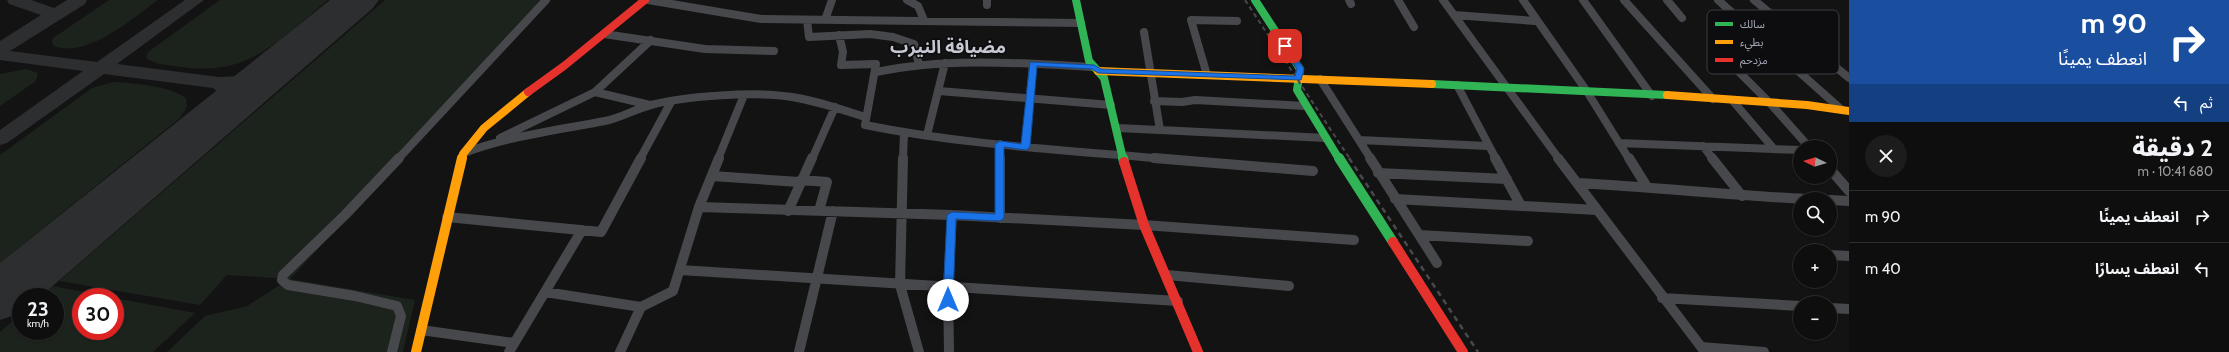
<!DOCTYPE html>
<html lang="ar">
<head>
<meta charset="utf-8">
<style>
	:root { --surface:#0e0e0e; --page:#1c1c1c; --text:#f1f3f6; --muted:#9b9c9e; --line:#2e2e2e }
	body { margin:0; font-family:Cabin,"Noto Sans Arabic",sans-serif; background:var(--page); color:var(--text); direction:rtl; height:100vh; display:flex; flex-direction:column; font-size:15px; white-space:nowrap }
	* { box-sizing:border-box; margin:0 }
	p { font-size:13px; color:var(--muted) }
	.icon { flex:none; width:22px; height:22px; fill:none; stroke:currentColor; stroke-width:2; stroke-linecap:round; stroke-linejoin:round }
	.map { position:relative; flex:1; overflow:hidden; direction:ltr }
	.details { display:flex; flex-direction:column; background:var(--surface); width:380px }
	.details>* { flex:none }
	.guide { background:#1a4fa0; color:#fff; overflow:hidden }
	.needle { width:26px; rotate:275deg }
	.tools { position:absolute; left:1793px; top:140px; display:grid; gap:8px }
	.tools a { display:grid; place-items:center; width:44px; height:44px; border-radius:50%; background:var(--surface); box-shadow:0 1px 3px #0004,0 0 0 1px var(--line); font-size:20px }
	.speed { position:absolute; left:12px; top:288px; display:flex; gap:8px; font-size:20px; font-weight:700; text-align:center }
	.speed>* { display:grid; place-content:center; width:52px; height:52px; border-radius:50%; background:var(--surface); box-shadow:0 1px 3px #0004,0 0 0 1px var(--line); line-height:1 }
	.speed small { font-size:10px; font-weight:400 }
	.speed .limit { border:6px solid #d22; background:#fff; color:#111 }
	.pin { position:absolute; display:grid; place-items:center; width:34px; height:34px; color:#fff; margin:-17px; border-radius:8px; box-shadow:0 2px 6px #0006 }
	.me { position:absolute; width:44px; margin:-22px; rotate:0deg; stroke-linejoin:round; filter:drop-shadow(0 0 3px #0008) }
	.turn { display:flex; align-items:center; gap:14px; height:84px; padding:0 16px; font-size:18px }
	.turn .icon { width:52px; height:52px; stroke-width:2.5 }
	.turn b { display:block; font-size:28px; line-height:34px }
	.then { display:flex; align-items:center; height:38px; padding:0 16px; background:#0003; gap:8px; font-size:15px }
	.round { display:grid; place-items:center; flex:none; width:42px; height:42px; border-radius:21px; background:var(--page) }
	.head { display:flex; align-items:center; justify-content:space-between; height:68px; padding:0 16px }
	h1 { font-size:24px; font-weight:800; line-height:30px }
	ul { padding:0; list-style:none }
	li { display:flex; align-items:center; gap:12px; height:52px; padding:0 16px; border-top:1px solid var(--line) }
	li div { flex:1 }
	li b { display:block; font-size:15px }
	li em { font-style:normal }
	main { display:flex; flex:1; min-height:0 }
	.map>svg:first-child { display:block }
	.green { fill:#1c221c }
	.lines { fill:none; stroke-linecap:round; stroke-linejoin:round }
	.taxiway { fill:#2d2e30; fill-rule:evenodd }
	.runway { fill:#2d2e30; fill-rule:evenodd }
	.street-far1 { stroke:#47484c; stroke-width:8 }
	.street { stroke:#47484c; stroke-width:10 }
	.fast-far1 { stroke:#30b455; stroke-width:8 }
	.fast { stroke:#30b455; stroke-width:10 }
	.slow-far1 { stroke:#ff9f0a; stroke-width:8 }
	.slow { stroke:#ff9f0a; stroke-width:10 }
	.jam-far1 { stroke:#e5322d; stroke-width:8 }
	.jam { stroke:#e5322d; stroke-width:10 }
	.rail-far1 { stroke:#47494c; stroke-width:2; stroke-dasharray:4.5 3.5; stroke-linecap:butt }
	.rail { stroke:#47494c; stroke-width:2.5; stroke-dasharray:5.5 4.5; stroke-linecap:butt }
	.route { fill:#1a73e8; stroke:#114b97 }
	.labels { text-anchor:middle; stroke-width:3.5; stroke-linejoin:round; paint-order:stroke }
	.district-label { font-size:18px; font-weight:bold; fill:#c5c8d1; stroke:#0d0d0f }
	.key { fill:#0d0d0f; stroke:#3a3c41; stroke-width:1 }
	.key-label { font-size:11px; fill:#a4a9b5 }
</style>
</head>
<body>
<main>
<section class="details">
<div class="guide">
<div class="turn"><svg class="icon" aria-label="right" viewBox="0 0 24 24"><path d="M7 20v-9h11M14 6l5 5-5 5"/></svg><div><b>90 m</b>انعطف يمينًا</div></div>
<div class="then">ثم<svg class="icon" aria-label="left" viewBox="0 0 24 24"><path d="M17 20v-9H6M10 6l-5 5 5 5"/></svg></div>
</div>
<div class="head"><div><h1>2 دقيقة</h1><p>680 m · 10:41</p></div><a class="round"><svg class="icon" aria-label="close" viewBox="0 0 24 24"><path d="M6 6l12 12M18 6L6 18"/></svg></a></div>
<ul>
<li><svg class="icon" aria-label="right" viewBox="0 0 24 24"><path d="M7 20v-9h11M14 6l5 5-5 5"/></svg><div><b>انعطف يمينًا</b></div><em>90 m</em></li>
<li><svg class="icon" aria-label="left" viewBox="0 0 24 24"><path d="M17 20v-9H6M10 6l-5 5 5 5"/></svg><div><b>انعطف يسارًا</b></div><em>40 m</em></li>
</ul>
</section>
<div class="map">
<svg width="1849" height="352" viewBox="0 0 1849 352">
	<rect width="100%" height="100%" fill="#131313"/>
	<path class="green" d="M109,0h49c-25,18 -71,59 -104,46l-2,-4 1,-4z
		M220,0h108c-50,40 -78,77 -147,67 -12,-2 -25,-2 -35,-9l2,-6z
		M385,0h165l-260,279 125,21 -12,52h-236l38,-36 42,-10 42,-27 -62,-4 -27,30 -141,-24z
		M26,69l12,4 -2,8 -36,25v-32z
		M113,82c19,1 58,4 73,16l1,9 -7,11 -180,145v-108l92,-67z
		M53,286l57,11h-29v34h34v-33l80,15 -42,39h-153v-20l21,-18v17h34v-34h-15z"/>
	<g class="lines">
		<path class="taxiway" d="M7,0h24l23,8 13,-8h20l-2,4 -75,47 87,11 88,-62h19l-87,64 102,13 23,-1 28,-10 7,2 2,4c-6,9 -33,14 -44,15 7,8 6,16 0,24l-7,2 -7,-2 -3,-4 3,-12 -8,-7 -109,-14 -97,69 -7,2v-15l83,-59 -83,-11v-19l41,-26 -32,-11z"/>
		<path class="runway" d="M330,0h49l-7,9 -332,288h-19v16l-21,7v-57z"/>
		<path class="street-far1" d="M648,0l113,19 320,4
			M907,0l11,6 6,14
			M987,0v5
			M1349,0l2,4
			M1398,0l16,27
			M1443,0l116,159
			M1523,0l63,90 43,69
			M1583,0l69,96
			M1624,0l89,99
			M1667,0l15,18
			M1718,0l124,110
			M1754,0l95,78
			M1454,15l81,6
			M807,20l2,17 61,-3 23,3 21,7 5,21
			M825,20l7,-20
			M604,34l101,15 69,2
			M839,35l4,17 -2,13 35,-1 -11,61c99,20 200,25 301,34
			M1722,55l47,47 40,45
			M876,72c72,-15 145,-9 218,-5
			M1207,75l-16,-55 46,1
			M1320,79l51,80
			M1457,85l39,74
			M939,91l172,14
			M595,92l55,13
			M1732,100l42,49
			M1154,101l28,1 13,-2 110,6
			M1117,128l43,2 -16,-98
			M1160,130l166,8
			M927,135l18,-72
			M500,138l95,-46 56,-52
			M1359,140l129,6
			M1619,143l181,7
			M1000,144v15
			M1703,146l10,13
			M1025,147l8,-83
			M464,153c45,-17 94,-23 141,-32 16,-3 30,-12 46,-16 35,-9 105,-14 141,-8 25,4 49,12 73,20
			M398,159l148,-159
			M640,159l31,-57
			M718,159l26,-64
			M812,159l23,-52
			M903,159l1,-26"/>
		<path class="street" d="M903,158l-3,127 19,67
			M1000,158v60
			M1154,158l159,13
			M1370,158l67,105
			M1495,158l25,46
			M1558,158l147,194
			M1629,158l18,29
			M1712,158l30,38
			M1830,169l19,22
			M1378,173l129,6
			M712,176l87,6
			M801,180l26,2 -8,29
			M1577,183c76,4 152,12 229,16
			M1395,199l202,11
			M1830,200l19,1
			M699,207l253,8 192,10 210,15
			M788,211l24,-53
			M447,217l154,15 40,-74
			M1419,235l109,6
			M1830,255l19,1
			M680,270l498,31
			M1167,275l122,11
			M545,292l96,15
			M1662,298l138,8
			M1830,308l19,1
			M421,330l93,13
			M1701,347l63,5
			M392,352l9,-36 -4,-10 -42,-10 -67,-11 -6,-5 1,-5 62,-60 54,-57
			M509,352l73,-122
			M620,352l21,-45 32,-16 26,-84 20,-49
			M799,352l34,-141
			M949,352l-1,-64 4,-73"/>
		<path class="fast-far1" d="M1076,0l13,61 15,17 19,81
			M1255,0l45,69 -3,21 42,69
			M1432,84l235,11"/>
		<path class="fast" d="M1123,158l1,4
			M1339,158l54,84"/>
		<path class="slow-far1" d="M1098,71l334,13
			M1667,95l140,10 42,6
			M462,159l1,-5 21,-26 44,-36"/>
		<path class="slow" d="M416,352l46,-194"/>
		<path class="jam-far1" d="M528,92l36,-26 81,-66"/>
		<path class="jam" d="M1124,162l20,63 54,127
			M1393,242l70,110"/>
		<path class="rail-far1" d="M1245,0l105,159"/>
		<path class="rail" d="M1349,158l129,194"/>
	</g>
	<path class="route" d="M1283,44h5l16,25 -3,11 -203,-7 -6,-4 -55,-3 -7,81 -4,3 -22,-3v71l-4,3 -44,-2 -3,81 -5,4 -4,-1 -1,-3 4,-85 5,-3 43,2v-70l5,-3 21,3 9,-82 64,3 7,4 194,7 2,-7 -16,-23z"/>
	<g class="labels">
		<g class="district-label">
			<text x="948" y="53">مضيافة النيرب</text>
		</g>
	</g>
	<rect x="1707" y="10" width="132" height="64" rx="6" class="key"/>
	<rect x="1715" y="22" width="18" height="4" fill="#30b455"/>
	<rect x="1715" y="40" width="18" height="4" fill="#ff9f0a"/>
	<rect x="1715" y="58" width="18" height="4" fill="#e5322d"/>
	<g class="key-label">
		<text x="1740" y="28">سالك</text>
		<text x="1740" y="46">بطيء</text>
		<text x="1740" y="64">مزدحم</text>
	</g>
</svg>
<div class="tools">
<a><svg class="needle" viewBox="-14 -14 28 28"><path d="M0-13l5 13h-10z" fill="#e53935"/><path d="M0 13l5-13h-10z" fill="#9b9c9e"/></svg></a>
<a><svg class="icon" aria-label="search" viewBox="0 0 24 24"><circle cx="10" cy="10" r="6"/><path d="M15 15l6 6"/></svg></a>
<a>+</a>
<a>−</a>
</div>
<div class="speed"><div>23<small>km/h</small></div><div class="limit">30</div></div>
<div class="pin" style="left:1285px;top:46px;background:#d93025"><svg class="icon" aria-label="arrive" viewBox="0 0 24 24"><path d="M6 21V4h12l-3 4 3 4H6"/></svg></div>
<svg class="me" style="left:948px;top:300px" viewBox="-20 -20 40 40"><circle r="19" fill="#fff"/><path d="M0-13L10 11 0 6-10 11z" fill="#1a73e8"/></svg>
</div>
</main>
</body>
</html>
